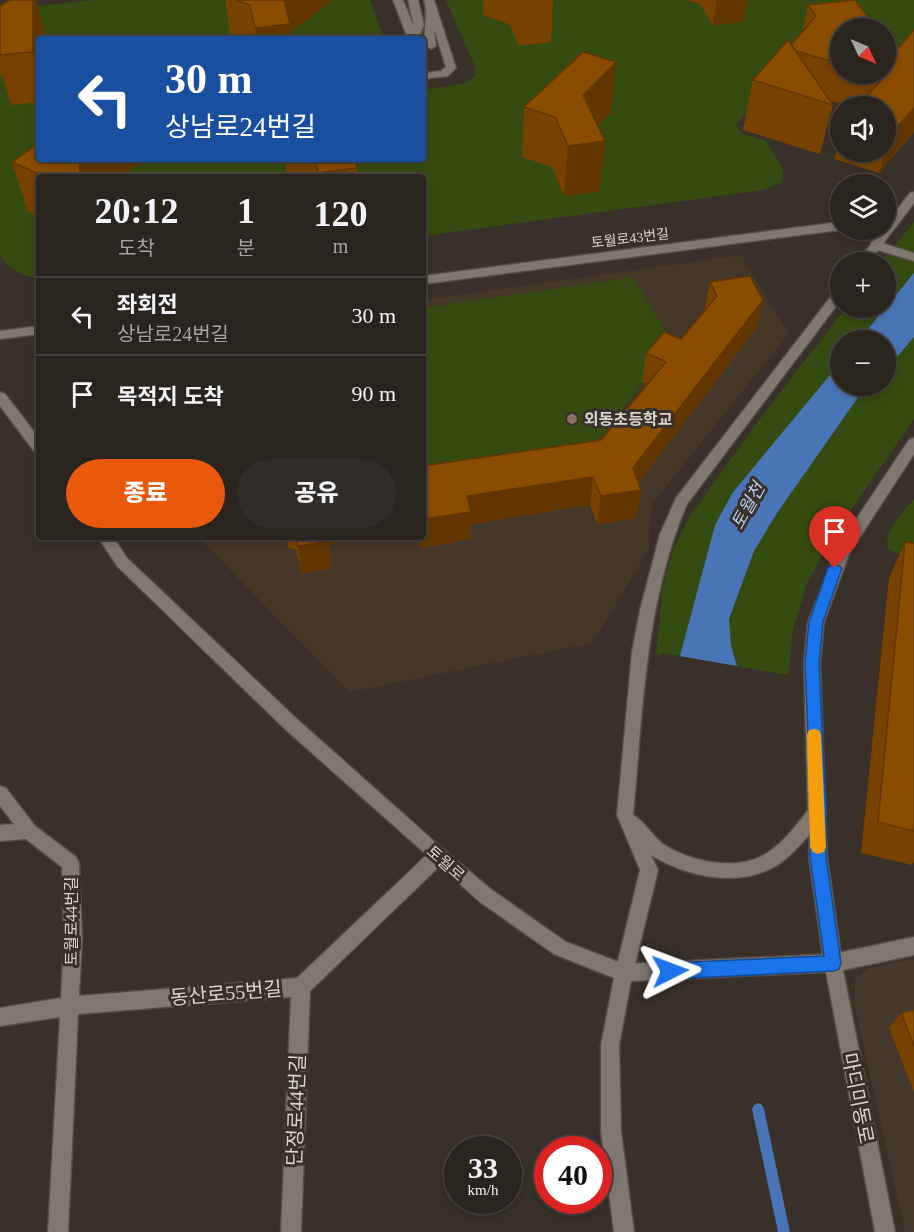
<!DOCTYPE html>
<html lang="ko">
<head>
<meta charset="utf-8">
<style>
	:root { --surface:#2a241f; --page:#322c28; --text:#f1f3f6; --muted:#a5a4a4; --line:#46413d; --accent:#ea580c }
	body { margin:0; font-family:"Times New Roman","Noto Sans KR",serif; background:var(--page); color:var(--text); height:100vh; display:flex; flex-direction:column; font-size:22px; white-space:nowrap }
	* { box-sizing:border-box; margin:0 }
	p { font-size:20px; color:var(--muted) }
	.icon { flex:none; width:33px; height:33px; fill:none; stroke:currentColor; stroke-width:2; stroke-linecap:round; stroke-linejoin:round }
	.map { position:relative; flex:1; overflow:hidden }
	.side { position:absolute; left:36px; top:174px; width:390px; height:366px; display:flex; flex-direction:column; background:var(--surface); border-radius:6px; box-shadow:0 3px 9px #0003,0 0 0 2px var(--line) }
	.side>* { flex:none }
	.banner { position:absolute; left:36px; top:36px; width:390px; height:126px; border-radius:6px; box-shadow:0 3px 9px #0003,0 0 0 2px var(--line); background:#1a4fa0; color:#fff; overflow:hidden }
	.needle { width:39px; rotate:134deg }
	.tools { position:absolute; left:830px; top:18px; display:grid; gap:12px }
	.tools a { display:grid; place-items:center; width:66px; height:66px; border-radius:50%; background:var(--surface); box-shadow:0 3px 9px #0003,0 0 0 2px var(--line); font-size:30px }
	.speed { position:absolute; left:444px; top:1136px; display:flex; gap:12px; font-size:30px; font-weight:700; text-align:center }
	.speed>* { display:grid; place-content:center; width:78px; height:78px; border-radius:50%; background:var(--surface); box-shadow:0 3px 9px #0003,0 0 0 2px var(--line); line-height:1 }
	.speed small { font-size:15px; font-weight:400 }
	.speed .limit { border:9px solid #d22; background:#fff; color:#111 }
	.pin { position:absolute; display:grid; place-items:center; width:51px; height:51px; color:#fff; margin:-62px -26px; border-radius:50% 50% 50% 0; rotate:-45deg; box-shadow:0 0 6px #0007 }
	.pin .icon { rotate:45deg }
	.me { position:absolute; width:66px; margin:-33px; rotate:87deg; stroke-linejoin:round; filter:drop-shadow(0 0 4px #0008) }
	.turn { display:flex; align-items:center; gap:21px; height:126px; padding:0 30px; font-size:27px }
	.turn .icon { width:78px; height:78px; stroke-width:2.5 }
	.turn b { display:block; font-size:42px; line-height:51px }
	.eta { display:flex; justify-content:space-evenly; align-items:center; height:102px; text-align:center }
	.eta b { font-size:36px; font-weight:800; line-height:42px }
	.primary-button { display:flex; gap:12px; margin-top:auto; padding:12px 30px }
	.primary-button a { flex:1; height:69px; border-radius:36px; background:var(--accent); color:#fff; font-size:24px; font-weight:800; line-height:69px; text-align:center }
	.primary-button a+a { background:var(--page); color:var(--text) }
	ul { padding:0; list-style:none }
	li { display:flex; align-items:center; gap:18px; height:78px; padding:0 30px; border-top:2px solid var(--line) }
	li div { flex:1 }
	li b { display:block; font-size:22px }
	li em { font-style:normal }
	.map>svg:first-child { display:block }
	.built { fill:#45382d }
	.education { fill:#443628 }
	.green { fill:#364b12; fill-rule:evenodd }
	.water { fill:#4975b6 }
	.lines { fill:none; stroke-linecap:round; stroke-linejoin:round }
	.stream { fill:#4975b6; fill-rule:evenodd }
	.lane-casing { stroke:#534c47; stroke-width:3 }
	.street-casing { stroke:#534c47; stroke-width:3 }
	.secondary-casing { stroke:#534c47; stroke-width:3 }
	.lane { fill:#817870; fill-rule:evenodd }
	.street { fill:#817870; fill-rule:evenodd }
	.secondary { fill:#817870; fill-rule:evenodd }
	.wall { fill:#774200 }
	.shaded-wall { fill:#613600 }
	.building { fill:#8a4d00; stroke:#613600; stroke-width:1.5 }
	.route { fill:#1a73e8; stroke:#114b97; stroke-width:1.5 }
	.slow { fill:#f59e0b }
	.education-dot { fill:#8d6e63; stroke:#383029; stroke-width:2 }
	.labels { text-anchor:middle; stroke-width:6; stroke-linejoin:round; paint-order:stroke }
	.far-street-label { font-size:14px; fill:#d8d3ce; stroke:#383029 }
	.poi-label { font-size:16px; font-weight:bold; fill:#d8d3ce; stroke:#383029; text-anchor:start }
	.street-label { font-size:16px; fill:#d8d3ce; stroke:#383029 }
	.water-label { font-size:18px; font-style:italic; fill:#b4cdf0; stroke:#383029 }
	.near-street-label { font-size:20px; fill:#d8d3ce; stroke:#383029 }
</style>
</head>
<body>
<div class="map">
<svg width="914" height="1232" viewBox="0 0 914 1232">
	<rect width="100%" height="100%" fill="#383029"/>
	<path class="built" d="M914,959v273h-9l-50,-225v-28l14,-11z"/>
	<path class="education" d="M741,255l48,79 -137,170 -3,45 -56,94 -244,49 -151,-155h225v-237z"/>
	<path class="green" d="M95,0h275l14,39h-345v120h384v-69l40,-6 12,-7 1,-8 -30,-69h468v44l-29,22v-38h-45v46l-13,4 -41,-7 -50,53 5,9 25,8 17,28 -1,13 -18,8 -341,46v-59h-384v101c-15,-1 -32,-9 -39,-23v-245z
		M914,222v197l-82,119 -25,45 -14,47 -5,45 -125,-22 -7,3 7,-70 10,-36 17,-34 66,-92 90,-116h39v-46h-3zM840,340h45v46h-45z
		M633,277l41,67 -82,103 -169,27v-166z
		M914,499v62l-26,-12c-6,-17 16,-37 26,-50z"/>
	<path class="water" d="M914,273v64l-29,34v-31h-26z
		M840,363v23h26l-89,127 -23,38 -25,68 2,27 6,20 -57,-10 35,-131 18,-33z"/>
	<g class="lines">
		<path class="stream" d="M758,1103l4,2 2,4 26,123h-12l-26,-123 2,-4z"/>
		<g class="lane-casing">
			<path id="lane" d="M393,0h10l11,27 -6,-27h10l6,25 -6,14h-10z
				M424,0h10l22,68 -8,8 -25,3v-6l18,-2 5,-4 -12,-38 2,17 -5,3 -5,-3c-4,-16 3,-30 -2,-46z
				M875,241l39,12v8l-43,-13v-6z
				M0,786l6,2 29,38 41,31 3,6 3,76 -3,57 218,-18 135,-128 6,-2 6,2 3,6 -3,6 -134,129 -9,241h-20l10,-235 -213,17 -10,218h-20l12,-215 -60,9v-18l61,-10 3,-59 -2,-72 -36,-28 -26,2v-16l14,-1 -14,-18z"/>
		</g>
		<g class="street-casing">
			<path id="street" d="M914,192v11l-45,59h-12l25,-32h3v-5l25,-32z
				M840,222v8l-417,54v-8z
				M840,289v12l-153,203c-42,98 -44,206 -54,311 12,6 19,21 30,29 25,17 71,27 99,12 19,-10 34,-30 46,-46l-4,-147 4,-41 29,-74 72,-108 5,-2v16l-65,100 -25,68 -4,41 7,194 15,106 -3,6 -6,3 -6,-3 -3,-6 -15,-106 1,-23c-10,11 -21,24 -34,32 -39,22 -89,11 -125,-11l7,15 -25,103 -3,6 -6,3 -6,-3 -3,-6 25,-103 -23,-55 15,-163 8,-42 20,-76 16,-36 160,-208z
				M39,326v8l-39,5v-8z"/>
		</g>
		<g class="secondary-casing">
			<path id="secondary" d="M0,392l5,2 34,44v15l-5,-2 -34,-45z
				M98,537h15l14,21 171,162 146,130 48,40 74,52 58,22 209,-10 81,-17v18l-71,15 52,262h-20l-49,-260 -195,9 -12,64 2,86 13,101h-20l-13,-101v-86l13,-67 -60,-24 -74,-52 -194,-172 -169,-164z"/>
		</g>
		<use href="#lane" class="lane"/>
		<use href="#street" class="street"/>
		<use href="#secondary" class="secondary"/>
	</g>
	<path class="wall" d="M225,0h108l-42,32 1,7h-61z
		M483,0h70l-2,42 -32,4 -10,-22 -26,-9z
		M687,0h61l-4,22 -31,3 -13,-21z
		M808,5l32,23v46h45l29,58 -35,41 -45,-14 6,-21v14h45v-46h-37l-17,-5 2,4 -13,49 -77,-24 10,-50 38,-35 11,-12z
		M0,6l46,29v4h-7v63l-28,3 -8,-28 -3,-1z
		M524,107l87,5 -13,13 7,16 -5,50 -36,5 -12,-29 -30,-10z
		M285,159h76l-5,4 2,14h-71z
		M12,162l128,1 -19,14h-82v40l-11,-5z
		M710,282l46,47 -118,154 3,7 -5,28 -39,6 -7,-19 -119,19v15l-51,9 -3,-11h6l178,-97 46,-56 -5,-2 4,-29 35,-14 23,-28z
		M287,537h80l-38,7 3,24 -30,6 -6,-24 -8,-2z
		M905,542l9,1v319l-2,3 -51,-12 28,-275z
		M914,1010v82l-25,-64 12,-15z"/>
	<path class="shaded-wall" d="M33,0h3l10,35v4h-7v36l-6,-23z
		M282,0h51l-42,32 1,7h-35l-2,-11z
		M717,0h31l-4,22 -31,3z
		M616,62l-5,50 -31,32 25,-3 -5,50 -36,5 4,-50 15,-51z
		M914,108v24l-35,41 11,-38z
		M79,159h60l1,4 -19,14h-41z
		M347,159h14l-13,11z
		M763,300l-7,29 -124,162 9,-1 -5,28 -39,6 4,-28 32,-28z
		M593,477l-3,28 -119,19v15l-51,9 -1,-11h4v-18l44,-23z
		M327,537h40l-38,7 3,24 -30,6 -4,-28z"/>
	<path class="building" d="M10,0h23v52l-33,3v-49z
		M236,0h48l6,24 -35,4 -5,-23z
		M855,0l21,28h-36v36l-44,-13 -5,-6 25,-29 -8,-11z
		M914,30v78l-24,27 -5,-1v-28h-27l26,-29 -11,-3h12v-33l9,12z
		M788,40l45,65 -80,-25z
		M583,52l33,10 -33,33 22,46 -37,5 -13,-29 -31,-10z
		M39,143v16h40l1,18h-40l-1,-3 -27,-12z
		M315,159h40l2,9 -39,5z
		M750,276l13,24 -130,168 8,22 -40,6 -8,-19 -126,19 4,16 -48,7v-53l178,-26 65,-78 -20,-9 18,-21 17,7 36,-43 -7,-14z
		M296,537h32l1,4 -31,5z
		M905,542l9,1v288l-36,-9z
		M914,1010v36l-13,-33z"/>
	<path class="route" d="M835,563l7,5 -19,54 -4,41 7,146v48l15,106 -2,6 -6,2 -163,8 -6,-2 -2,-6 2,-6 6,-2 154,-7 -14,-99 1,-48 -6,-146 4,-41 19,-54z"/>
	<path class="slow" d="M814,729l5,1 2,5 5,112 -2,5 -6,2 -5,-2 -3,-5 -3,-112 2,-5z"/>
	<circle class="education-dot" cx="572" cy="419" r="6"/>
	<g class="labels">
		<g class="far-street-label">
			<text transform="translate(630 238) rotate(-7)" y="5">토월로43번길</text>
		</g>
		<g class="poi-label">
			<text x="584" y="425">외동초등학교</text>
		</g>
		<g class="street-label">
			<text transform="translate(446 863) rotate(41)" y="6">토월로</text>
			<text transform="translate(71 921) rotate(-90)" y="6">토월로44번길</text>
		</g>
		<g class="water-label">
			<text transform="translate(748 506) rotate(-61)" y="6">토월천</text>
		</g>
		<g class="near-street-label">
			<text transform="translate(226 993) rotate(-5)" y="7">동산로55번길</text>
			<text transform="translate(858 1098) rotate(79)" y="7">마디미동로</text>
			<text transform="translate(296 1110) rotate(-88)" y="7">단정로44번길</text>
		</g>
	</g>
</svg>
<div class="tools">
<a><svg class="needle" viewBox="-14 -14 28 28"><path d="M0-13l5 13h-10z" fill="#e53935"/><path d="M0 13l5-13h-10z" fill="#a5a4a4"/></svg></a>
<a><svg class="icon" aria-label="sound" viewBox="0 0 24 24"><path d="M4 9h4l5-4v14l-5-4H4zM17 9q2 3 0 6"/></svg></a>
<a><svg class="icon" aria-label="layers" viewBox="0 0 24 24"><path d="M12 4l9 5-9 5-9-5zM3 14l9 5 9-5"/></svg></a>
<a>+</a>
<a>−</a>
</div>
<div class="speed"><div>33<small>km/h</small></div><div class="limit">40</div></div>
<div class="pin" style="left:835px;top:568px;background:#d93025"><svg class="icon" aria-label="arrive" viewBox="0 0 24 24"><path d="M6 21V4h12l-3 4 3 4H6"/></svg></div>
<svg class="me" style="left:670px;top:971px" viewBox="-20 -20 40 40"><path d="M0-17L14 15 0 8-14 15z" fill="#1a73e8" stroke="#fff" stroke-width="4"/></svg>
<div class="banner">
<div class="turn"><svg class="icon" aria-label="left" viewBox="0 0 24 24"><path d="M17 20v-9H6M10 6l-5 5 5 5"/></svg><div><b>30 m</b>상남로24번길</div></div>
</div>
<section class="side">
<div class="eta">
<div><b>20:12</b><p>도착</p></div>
<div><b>1</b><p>분</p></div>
<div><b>120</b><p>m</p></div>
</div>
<ul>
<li><svg class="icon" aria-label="left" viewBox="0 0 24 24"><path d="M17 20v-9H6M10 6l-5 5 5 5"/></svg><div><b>좌회전</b><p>상남로24번길</p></div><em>30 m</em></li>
<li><svg class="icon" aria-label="arrive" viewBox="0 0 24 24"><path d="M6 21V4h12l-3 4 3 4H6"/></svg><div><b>목적지 도착</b></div><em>90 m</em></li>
</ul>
<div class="primary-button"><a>종료</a><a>공유</a></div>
</section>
</div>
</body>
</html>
